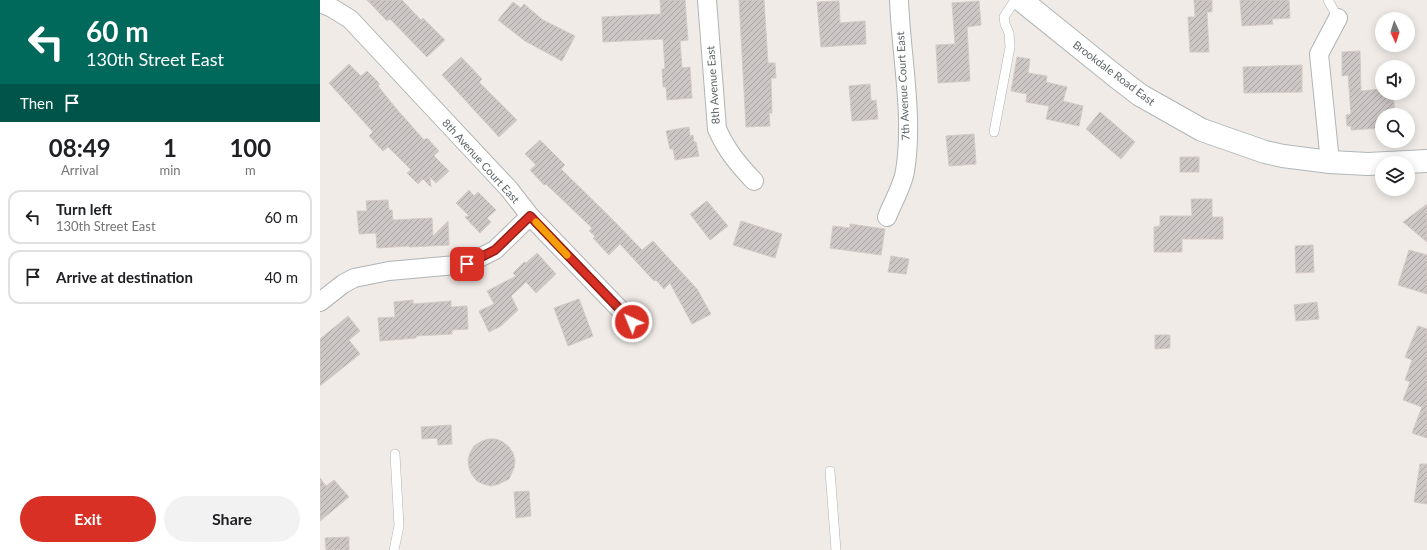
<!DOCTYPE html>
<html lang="en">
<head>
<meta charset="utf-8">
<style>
	:root { --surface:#fff; --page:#f2f2f2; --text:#202124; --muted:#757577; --line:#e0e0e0; --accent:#d93025 }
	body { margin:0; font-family:Lato,sans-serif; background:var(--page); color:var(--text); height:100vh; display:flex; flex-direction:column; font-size:15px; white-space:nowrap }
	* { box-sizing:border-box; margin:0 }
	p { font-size:13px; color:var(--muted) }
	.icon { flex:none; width:22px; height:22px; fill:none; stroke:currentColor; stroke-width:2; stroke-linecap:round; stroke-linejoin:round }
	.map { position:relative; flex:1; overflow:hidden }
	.panel { display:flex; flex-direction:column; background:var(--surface); width:320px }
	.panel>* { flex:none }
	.top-card { background:#00695c; color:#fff; overflow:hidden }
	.needle { width:26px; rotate:176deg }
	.buttons { position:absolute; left:1055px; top:12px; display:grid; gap:8px }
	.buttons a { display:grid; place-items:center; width:40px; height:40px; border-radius:50%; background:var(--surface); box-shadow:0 2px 10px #0003; font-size:20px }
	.pin { position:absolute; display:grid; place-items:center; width:34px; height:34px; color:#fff; margin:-17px; border-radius:8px; box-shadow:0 2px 6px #0006 }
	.me { position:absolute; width:44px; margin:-22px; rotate:316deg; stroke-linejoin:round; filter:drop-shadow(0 0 3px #0008) }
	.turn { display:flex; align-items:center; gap:14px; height:84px; padding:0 20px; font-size:18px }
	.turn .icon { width:52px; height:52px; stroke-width:2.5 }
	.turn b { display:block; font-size:28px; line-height:34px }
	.then { display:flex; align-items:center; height:38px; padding:0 20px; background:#0003; gap:8px; font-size:15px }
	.eta { display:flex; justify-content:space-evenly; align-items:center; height:68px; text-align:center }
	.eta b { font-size:24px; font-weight:700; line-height:28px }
	.cta { display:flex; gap:8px; margin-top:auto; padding:8px 20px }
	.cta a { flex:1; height:46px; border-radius:24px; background:var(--accent); color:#fff; font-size:16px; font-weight:700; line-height:46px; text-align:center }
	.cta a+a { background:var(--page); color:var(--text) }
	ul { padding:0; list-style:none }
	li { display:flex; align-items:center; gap:12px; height:54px; margin:0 8px 6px; padding:0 12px; border:2px solid var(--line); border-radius:12px }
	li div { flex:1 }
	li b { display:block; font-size:15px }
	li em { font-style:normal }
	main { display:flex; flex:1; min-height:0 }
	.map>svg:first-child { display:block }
	.building { fill:url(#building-hatch); stroke:#d5cac5 }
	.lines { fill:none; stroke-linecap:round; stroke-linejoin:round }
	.lane-casing { stroke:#afb4b6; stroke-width:10 }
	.street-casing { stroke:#afb4b6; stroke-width:20 }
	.secondary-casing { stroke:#b1b7b9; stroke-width:24 }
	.lane { stroke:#fff; stroke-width:9 }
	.street { stroke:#fff; stroke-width:18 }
	.secondary { stroke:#fff; stroke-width:22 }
	.route-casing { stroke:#8d1f18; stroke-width:10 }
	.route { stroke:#d93025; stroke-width:7 }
	.slow { stroke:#f59e0b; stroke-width:7 }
	.labels { text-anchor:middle; stroke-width:3; stroke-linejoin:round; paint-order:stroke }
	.street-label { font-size:11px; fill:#5e6567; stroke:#fff }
</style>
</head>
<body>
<main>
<section class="panel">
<div class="top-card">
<div class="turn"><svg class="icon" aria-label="left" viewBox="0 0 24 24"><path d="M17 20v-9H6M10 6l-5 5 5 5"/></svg><div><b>60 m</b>130th Street East</div></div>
<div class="then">Then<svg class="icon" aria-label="arrive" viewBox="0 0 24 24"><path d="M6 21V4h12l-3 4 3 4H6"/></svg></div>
</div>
<div class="eta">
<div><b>08:49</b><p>Arrival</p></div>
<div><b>1</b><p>min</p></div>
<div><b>100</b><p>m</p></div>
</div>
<ul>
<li><svg class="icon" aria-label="left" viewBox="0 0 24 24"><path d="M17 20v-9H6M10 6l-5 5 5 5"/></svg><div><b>Turn left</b><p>130th Street East</p></div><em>60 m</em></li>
<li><svg class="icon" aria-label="arrive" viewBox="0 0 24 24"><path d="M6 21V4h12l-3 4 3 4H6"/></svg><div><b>Arrive at destination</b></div><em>40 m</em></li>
</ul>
<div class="cta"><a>Exit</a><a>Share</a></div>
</section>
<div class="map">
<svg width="1107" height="550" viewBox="0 0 1107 550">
	<defs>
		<pattern id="building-hatch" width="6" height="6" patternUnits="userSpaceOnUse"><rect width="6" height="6" fill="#ccc6c4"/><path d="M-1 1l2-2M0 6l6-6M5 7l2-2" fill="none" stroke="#a9a4a3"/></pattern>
	</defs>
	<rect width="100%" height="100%" fill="#f0ebe7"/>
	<path class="building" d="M47,0h35l19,20 2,-2 22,22 -18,17 -37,-38 -3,2z
		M340,0h25l3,40 -8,1 2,27 8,-1 2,31 -25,2 -1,-13h-3l-1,-18h3l-2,-30 -60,3 -1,-25 59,-3z
		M419,0h25l4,63h7l1,15h-5l1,35h-3l1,13 -24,1z
		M874,0h18v12h-5l2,40h-19l-2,-35h7z
		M920,0h49l1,18 -18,1 1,5 -31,2z
		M519,1l1,22 25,-2 1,23 -45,3 -4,-45z
		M659,1l2,24 -14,2 3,54 -32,2 -2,-38 19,-1 -3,-41z
		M193,2l8,6 3,-4 19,16 32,16 -13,25 -37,-20 -27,-21z
		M1040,51l1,40 21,-2v4h11l2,22h-13v13l-31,2v-4h-4l-1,-11 5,-1 -3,-39 -6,1v-24z
		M141,57l21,22 -3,3 38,38 -18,17 -57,-62z
		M697,57l13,2 -2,14 19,3 -1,6 21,5 -4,14 20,5 -4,20 -33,-7 3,-13 -23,-4 1,-8 -16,-3z
		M29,64l12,12 6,-5 13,13 -2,2 16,20 30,34 3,-2 12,13 -5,5 15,15 -13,12 -6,-6 1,10 -8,-8 -5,5 -11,-11 4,-3 -23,-23 -5,4 -14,-15 4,-4 -44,-49z
		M982,65v27l-58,1 -1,-26z
		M550,84l1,17 5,-1 2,19 -26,2 -3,-35z
		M780,112l35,30 -14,17 -35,-30z
		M369,127l1,9 3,-1 1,7h2l3,14 -24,4 -2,-11h-3l-4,-18z
		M654,134l2,30 -27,2 -3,-30z
		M220,140l25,25 -4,4 48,47 33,34 11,-9 44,48 14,25 -19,10 -22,-41 -6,6 -8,-9 -2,1 -34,-37 -11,11 -16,-17 2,-2 -6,-5 3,-3 -46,-44 -2,1 -14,-15 6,-5 -11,-11z
		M860,157h19v15h-19z
		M149,190l5,6 4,-4 18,18 -9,8 4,4 -11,11 -15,-16 4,-1 -13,-13z
		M871,199h21v18h11v22h-41v13h-28v-25l6,-1v-10h32z
		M68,200l1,10h3l1,10 39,-2 1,18 15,-15 1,24 -40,2v-1l-32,2 -1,-15 -17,1 -2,-23h10l-1,-10z
		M387,201l21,25 -18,14 -20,-26z
		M1107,204v38l-24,-20z
		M421,221l41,13 -7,24 -42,-13z
		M530,224l35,5 -4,26 -51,-7 3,-22 17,2z
		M993,245l1,27 -18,1 -1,-27z
		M1089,250l18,5v39l-29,-9z
		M217,253l19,21 -20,19 -10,-11 -15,14 7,14 -17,16 -12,6 -10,-21 15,-7 -7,-13 29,-15 -3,-3 11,-11 2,1z
		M571,256l18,3 -3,15 -18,-2z
		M259,299l14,37 -25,10 -14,-38z
		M93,300v4l38,-3v6l16,-1 1,23 -16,1v4l-36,2v2l-36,3 -2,-23 17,-1 -1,-15z
		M997,302l2,17 -23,2 -2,-16z
		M28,316l12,15 -11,9 11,14 -40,32v-47z
		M1098,326l9,3v109l-15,-5 10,-26 -19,-7 7,-18 -5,-2 7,-20 -7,-3z
		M835,335h15v13l-15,1z
		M131,425l1,19 -14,1 -1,-7 -15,1 -1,-12z
		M168,439h8l7,3 6,5 4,6 2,8 -1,7 -5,11 -10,5 -8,2 -8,-2 -6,-3 -5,-6 -3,-7 -1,-8 2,-7 4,-7 6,-4z
		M1100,464h7v40l-13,-2z
		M0,478l6,8 8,-6 15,17 -29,24z
		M209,491l2,25 -15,2 -2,-26z
		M29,537v13h-23l-1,-12z"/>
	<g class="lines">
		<g class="lane-casing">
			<path id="lane" d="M1008,0l10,18
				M674,132l16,-85 -1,-14 -4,-9 -1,-7 11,-17
				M510,471l6,79
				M74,550l5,-24 -4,-72"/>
		</g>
		<g class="street-casing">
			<path id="street" d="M387,0l10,129c10,22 20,34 37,52
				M0,3l12,5 18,11 159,170 21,27 102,106
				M1010,162l-11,-108 19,-36
				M567,217c5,-13 16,-32 18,-46 9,-54 -4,-116 -6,-171
				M0,302l23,-18 11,-6 35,-7 78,-7 28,-14 35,-34"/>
		</g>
		<g class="secondary-casing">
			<path id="secondary" d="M701,0l93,75 26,20 62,35 63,22 18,4 47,6 38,2 59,-3"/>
		</g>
		<use href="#lane" class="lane"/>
		<use href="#street" class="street"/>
		<use href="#secondary" class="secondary"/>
	</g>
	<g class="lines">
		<g class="route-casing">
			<path id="route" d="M147,264l28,-14 35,-34 102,106"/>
		</g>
		<use href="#route" class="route"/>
		<path class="slow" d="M216,222l31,33"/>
	</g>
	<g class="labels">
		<g class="street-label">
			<text transform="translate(794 73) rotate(37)" y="4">Brookdale Road East</text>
			<text transform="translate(393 85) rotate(-94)" y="4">8th Avenue East</text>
			<text transform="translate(583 86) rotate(-93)" y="4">7th Avenue Court East</text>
			<text transform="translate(161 161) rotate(48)" y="4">8th Avenue Court East</text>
		</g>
	</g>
</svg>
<div class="buttons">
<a><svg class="needle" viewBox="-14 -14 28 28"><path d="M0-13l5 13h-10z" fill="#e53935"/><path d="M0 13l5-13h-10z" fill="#757577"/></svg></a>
<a><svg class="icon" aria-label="sound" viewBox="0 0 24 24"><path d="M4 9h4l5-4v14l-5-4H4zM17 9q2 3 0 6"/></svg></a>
<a><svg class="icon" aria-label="search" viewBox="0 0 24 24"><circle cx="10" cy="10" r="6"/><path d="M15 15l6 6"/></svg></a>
<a><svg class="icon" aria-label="layers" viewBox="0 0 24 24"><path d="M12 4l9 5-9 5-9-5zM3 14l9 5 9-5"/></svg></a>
</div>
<div class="pin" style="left:147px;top:264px;background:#d93025"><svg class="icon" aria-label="arrive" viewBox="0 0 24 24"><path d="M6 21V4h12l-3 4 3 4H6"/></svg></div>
<svg class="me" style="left:312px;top:322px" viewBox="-20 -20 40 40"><circle r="17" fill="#d93025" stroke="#fff" stroke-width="3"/><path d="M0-11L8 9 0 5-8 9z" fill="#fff"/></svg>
</div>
</main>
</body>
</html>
